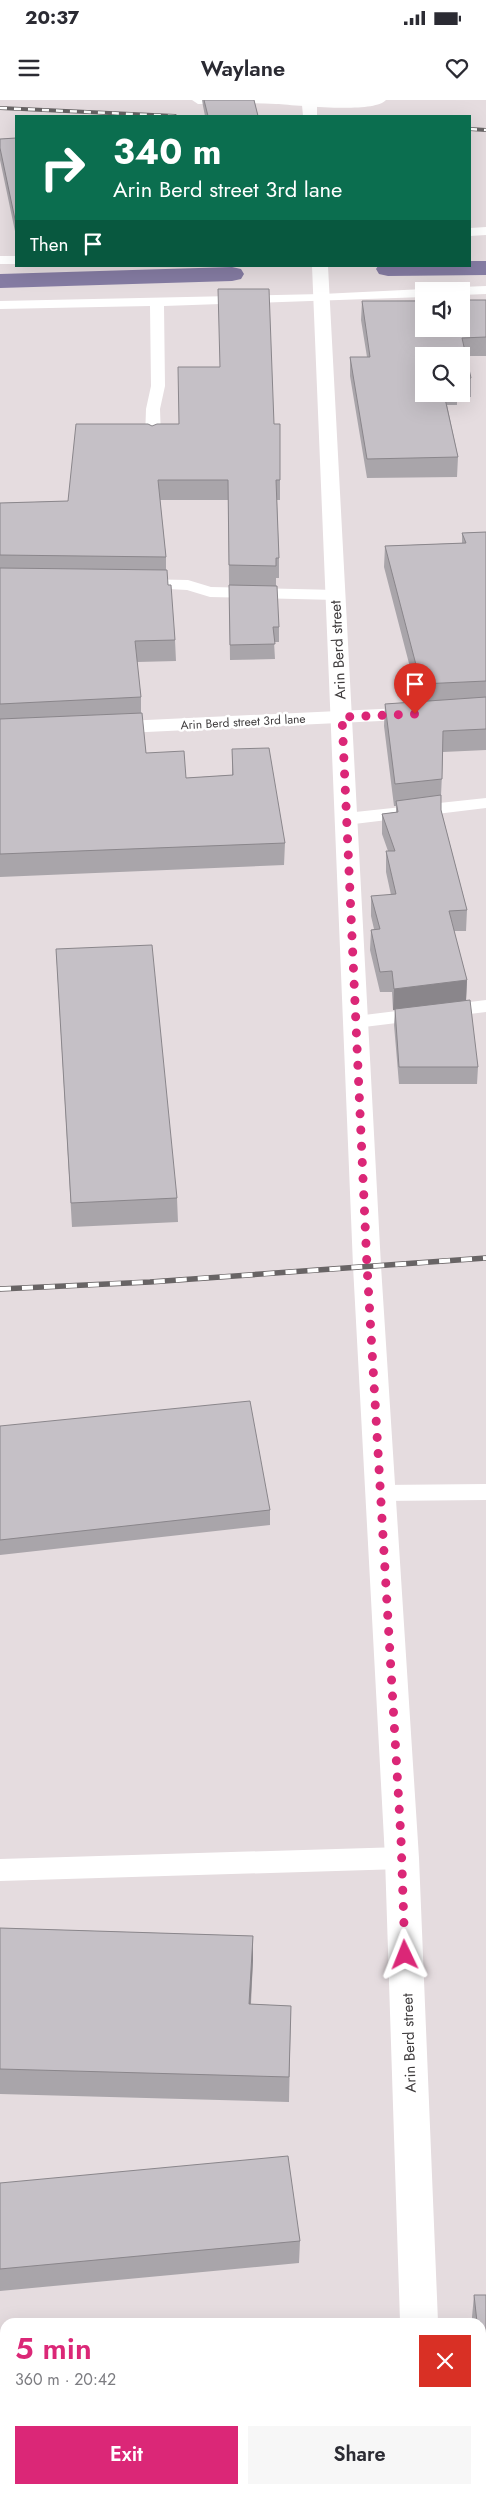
<!DOCTYPE html>
<html lang="en">
<head>
<meta charset="utf-8">
<style>
	:root { --surface:#fff; --page:#f7f7f7; --text:#2b2b33; --muted:#7c7c81; --accent:#db2777 }
	body { margin:0; font-family:Jost,sans-serif; background:var(--page); color:var(--text); height:100vh; display:flex; flex-direction:column; font-size:19px; white-space:nowrap }
	* { box-sizing:border-box; margin:0 }
	p { font-size:16px; color:var(--muted) }
	.icon { flex:none; width:28px; height:28px; fill:none; stroke:currentColor; stroke-width:2; stroke-linecap:round; stroke-linejoin:round }
	.map { position:relative; flex:1; overflow:hidden }
	.drawer { position:absolute; left:0px; top:2218px; width:486px; height:176px; display:flex; flex-direction:column; background:var(--surface); border-radius:15px 15px 0 0; box-shadow:0 5px 20px #0002 }
	.drawer>* { flex:none }
	.top-card { position:absolute; left:15px; top:15px; width:456px; height:152px; border-radius:0px; box-shadow:0 5px 20px #0002; background:#0b6e4f; color:#fff; overflow:hidden }
	.tools { position:absolute; left:415px; top:182px; display:grid; gap:10px }
	.tools a { display:grid; place-items:center; width:55px; height:55px; border-radius:0px; background:var(--surface); box-shadow:0 5px 20px #0002; font-size:25px }
	.pin { position:absolute; display:grid; place-items:center; width:42px; height:42px; color:#fff; margin:-51px -21px; border-radius:50% 50% 50% 0; rotate:-45deg; box-shadow:0 0 5px #0007 }
	.pin .icon { rotate:45deg }
	.me { position:absolute; width:55px; margin:-28px; rotate:358deg; stroke-linejoin:round; filter:drop-shadow(0 0 4px #0008) }
	.turn { display:flex; align-items:center; gap:18px; height:105px; padding:0 15px; font-size:22px }
	.turn .icon { width:65px; height:65px; stroke-width:2.5 }
	.turn b { display:block; font-size:35px; line-height:42px }
	.then { display:flex; align-items:center; height:48px; padding:0 15px; background:#0003; gap:10px; font-size:19px }
	.round { display:grid; place-items:center; flex:none; width:52px; height:52px; border-radius:0px; background:var(--page) }
	.headline { display:flex; align-items:center; justify-content:space-between; height:85px; padding:0 15px }
	h1 { font-size:30px; font-weight:600; line-height:38px; color:var(--accent) }
	.action { display:flex; gap:10px; margin-top:auto; padding:10px 15px }
	.action a { flex:1; height:58px; border-radius:0px; background:var(--accent); color:#fff; font-size:20px; font-weight:600; line-height:58px; text-align:center }
	.action a+a { background:var(--page); color:var(--text) }
	.status { display:flex; justify-content:space-between; align-items:center; height:35px; padding:0 25px; background:var(--surface); direction:ltr }
	.status svg { height:14px; fill:currentColor }
	header { display:flex; justify-content:space-between; align-items:center; height:65px; padding:0 15px; background:var(--surface); font-size:22px; font-weight:600 }
	.map>svg:first-child { display:block }
	.lines { fill:none; stroke-linecap:round; stroke-linejoin:round }
	.canal { fill:#857ca3; fill-rule:evenodd }
	.lane { fill:#fff; fill-rule:evenodd }
	.street { fill:#fff; fill-rule:evenodd }
	.secondary { fill:#fff; fill-rule:evenodd }
	.rail-far1-casing { stroke:#686465; stroke-width:4 }
	.rail-casing { stroke:#686465; stroke-width:5.5 }
	.rail-far1 { stroke:#fff; stroke-width:2.5; stroke-dasharray:7; stroke-linecap:butt }
	.rail { stroke:#fff; stroke-width:4; stroke-dasharray:11; stroke-linecap:butt }
	.wall { fill:#a9a5aa; fill-rule:evenodd }
	.shaded-wall { fill:#8a868b }
	.building { fill:#c5c0c6; stroke:#8a868b }
	.route { stroke:#db2777; stroke-width:9; stroke-dasharray:0 16.2 }
	.labels { text-anchor:middle; stroke-width:5; stroke-linejoin:round; paint-order:stroke }
	.far-street-label { font-size:12px; fill:#3d3a3b; stroke:#fff }
	.street-label { font-size:15px; fill:#3d3a3b; stroke:#fff }
</style>
</head>
<body>
<div class="status"><b>20:37</b><svg viewBox="0 0 49 12"><path d="M0 12V9h3v3zM5 12V6h3v6zM10 12V3h3v9zM15 12V0h3v12zM26 1h20v11H26zM47 4h2v5h-2z"/></svg></div>
<header><svg class="icon" aria-label="menu" viewBox="0 0 24 24"><path d="M4 6h16M4 12h16M4 18h16"/></svg>Waylane<svg class="icon" aria-label="heart" viewBox="0 0 24 24"><path d="M12 20l-8-8c-3-5 5-10 8-4 3-6 11-1 8 4z"/></svg></header>
<div class="map">
<svg width="486" height="2393" viewBox="0 0 486 2393">
	<rect width="100%" height="100%" fill="#e5dcdf"/>
	<g class="lines">
		<path class="canal" d="M470,161h16v14l-98,1 -9,-2 -3,-5 2,-3h92z
			M232,167l9,2 3,5 -3,5 -9,2 -232,7v-14z"/>
		<path class="lane" d="M192,0h194c-12,14 -90,5 -110,4 -26,-2 -52,0 -78,0z
			M486,127v8l-16,1v-8z
			M0,156h16v8h-16z
			M486,186v8l-25,1v-4h-7l7,-4z
			M424,189l6,2h-6v6l-260,9 1,80 -5,23 1,30 -8,5 -8,-5 1,-30 5,-23 -1,-80 -150,3v-8l322,-7z
			M138,479l50,1 23,7 125,3 6,1 2,4 -2,4 -6,1 -126,-3 -23,-7 -55,-3 -2,-3 2,-3z
			M486,698v10l-140,17 -7,-2 -2,-4 2,-4 7,-2z
			M486,900v12l-130,16 -7,-2 -3,-4 3,-4 7,-2z
			M486,1384v16l-105,1 -9,-2 -3,-6 3,-6 9,-2z
			M402,1747l10,3 4,8 -4,8 -10,3 -402,12v-22z
			M486,2327v30l-5,1v-30z"/>
		<path class="street" d="M486,604v12l-381,18 -8,-1 -3,-5 3,-5 8,-1z
			M5,2313v36l-5,1v-36z"/>
		<path class="secondary" d="M297,0h17l3,4v12h-14l-1,-11z
			M312,166h16l53,1000 38,592 19,464h-38l-15,-464 -32,-592z
			M408,2389h40v4h-40z"/>
		<g class="rail-far1-casing">
			<path id="rail-far1" d="M0,8l175,8
				M470,29l16,1"/>
		</g>
		<g class="rail-casing">
			<path id="rail" d="M0,1189l150,-7 336,-24"/>
		</g>
		<use href="#rail-far1" class="rail-far1"/>
		<use href="#rail" class="rail"/>
	</g>
	<path class="wall" d="M202,0h52l4,16h-53l-2,-10z
		M16,38v98l-16,-76v-21z
		M486,200v56h-20l5,22v19l-14,1v7h-10l11,52 -1,20 -90,1 -17,-102v-19h17l-6,-37 1,-19zM461,256v38h-37z
		M274,324l6,56v20h-3l2,58v20h-3v8l3,41v15h-5l1,17 -45,1 -2,-160h-68l6,57v13l9,70 1,21 -39,1 4,35v16l5,40 40,25 46,-3v-26l53,94 -1,22 -284,12v-374l68,-2 84,-75z
		M486,432v218l-43,2 -2,44v14l26,100 -1,21h-12l13,49 -1,20 12,67 -1,17h-78l-5,-59 1,-16 -2,1 -1,-18h-12l-10,-42 1,-20 3,-1 -3,-13v-20l20,-1 -5,-23v-21h2l-6,-17v-20l14,-2v-6h-2l-10,-80 1,-22 34,-2 -35,-135 1,-21 77,-3v-10z
		M56,849l121,249 1,24 -106,5z
		M0,1326l270,84v15l-270,30z
		M0,1828l253,8v24l-2,44 40,2 -2,96 -289,-8z
		M0,2083l300,58 -1,22 -299,28z
		M474,2195h12v124h-1l-4,-29v-68h-9v-5z"/>
	<path class="shaded-wall" d="M467,880l-1,21 -73,9 1,-21z
		M253,1836v24l-4,69v-25z"/>
	<path class="building" d="M204,0h50l4,16h-50z
		M16,38v86l-16,-76v-9z
		M218,189h51l5,135h6v56h-4l3,78h-3v8l-47,-1 -1,-85h-70l8,77 -166,-2v-52l68,-2 8,-77h72l4,2 5,-2h22l-1,-57h42z
		M461,200h25v37l-24,1 9,40 -10,1v-23h-37v38h20l14,63 -91,2 -17,-102h20l-8,-56h62v28h37z
		M486,432v149l-65,3 -36,-138 81,-3 -4,-10z
		M0,468l167,2 1,15h3l4,55 -40,1 6,56 -141,7z
		M229,485l48,1 2,41h-6l2,17 -45,1z
		M486,597v32l-43,2 -1,48 -47,5 -10,-80z
		M142,613l4,40 38,-2 2,27 47,-3 -1,-26 37,-1 16,95 -285,11v-135z
		M441,695v15l26,100 -18,1 18,69 -73,9 -2,-18 -12,1 -9,-42 9,-1 -9,-33 25,-2 -10,-43h9l-13,-37 16,-2 -2,-11z
		M152,845l25,253 -106,5 -15,-254z
		M470,900l8,67h-79l-4,-58z
		M250,1301l20,109 -270,30v-114z
		M0,1828l253,8 -4,68 42,2 -2,71 -289,-8z
		M288,2056l12,85 -300,28v-86z
		M474,2195h12v95l-5,-36v-32h-4z"/>
	<g class="lines">
		<path class="route" d="M405,1855l-4,-116 -34,-573 -25,-549 73,-3"/>
	</g>
	<g class="labels">
		<g class="far-street-label">
			<text transform="translate(243 622) rotate(-3)" y="4">Arin Berd street 3rd lane</text>
		</g>
		<g class="street-label">
			<text transform="translate(338 550) rotate(-93)" y="5">Arin Berd street</text>
			<text transform="translate(409 1943) rotate(-92)" y="5">Arin Berd street</text>
		</g>
	</g>
</svg>
<div class="tools">
<a><svg class="icon" aria-label="sound" viewBox="0 0 24 24"><path d="M4 9h4l5-4v14l-5-4H4zM17 9q2 3 0 6"/></svg></a>
<a><svg class="icon" aria-label="search" viewBox="0 0 24 24"><circle cx="10" cy="10" r="6"/><path d="M15 15l6 6"/></svg></a>
</div>
<div class="pin" style="left:415px;top:614px;background:#d93025"><svg class="icon" aria-label="arrive" viewBox="0 0 24 24"><path d="M6 21V4h12l-3 4 3 4H6"/></svg></div>
<svg class="me" style="left:405px;top:1855px" viewBox="-20 -20 40 40"><path d="M0-17L14 15 0 8-14 15z" fill="#db2777" stroke="#fff" stroke-width="4"/></svg>
<div class="top-card">
<div class="turn"><svg class="icon" aria-label="right" viewBox="0 0 24 24"><path d="M7 20v-9h11M14 6l5 5-5 5"/></svg><div><b>340 m</b>Arin Berd street 3rd lane</div></div>
<div class="then">Then<svg class="icon" aria-label="arrive" viewBox="0 0 24 24"><path d="M6 21V4h12l-3 4 3 4H6"/></svg></div>
</div>
<section class="drawer">
<div class="headline"><div><h1>5 min</h1><p>360 m · 20:42</p></div><a class="round" style="background:#d93025;color:#fff"><svg class="icon" aria-label="close" viewBox="0 0 24 24"><path d="M6 6l12 12M18 6L6 18"/></svg></a></div>
<div class="action"><a>Exit</a><a>Share</a></div>
</section>
</div>
</body>
</html>
